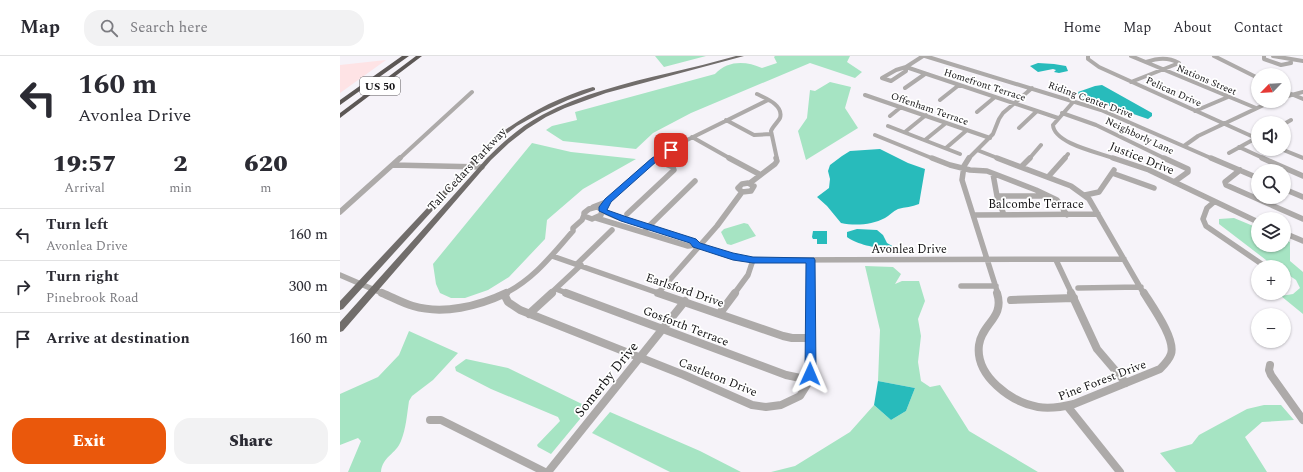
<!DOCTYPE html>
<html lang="en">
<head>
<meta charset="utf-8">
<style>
	:root { --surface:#fff; --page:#f2f2f3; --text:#2b2b33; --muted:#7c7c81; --line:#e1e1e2; --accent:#ea580c }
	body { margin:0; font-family:Spectral,serif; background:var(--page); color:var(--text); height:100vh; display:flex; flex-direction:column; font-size:15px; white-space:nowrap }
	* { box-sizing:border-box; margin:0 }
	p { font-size:13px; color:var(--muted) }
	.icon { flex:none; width:22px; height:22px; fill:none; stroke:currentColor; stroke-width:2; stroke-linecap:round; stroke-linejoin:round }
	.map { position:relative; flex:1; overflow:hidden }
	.details { display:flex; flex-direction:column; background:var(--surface); width:340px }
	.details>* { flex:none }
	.guide { background:#fff; color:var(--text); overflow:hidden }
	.needle { width:26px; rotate:245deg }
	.controls { position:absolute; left:911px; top:12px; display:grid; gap:8px }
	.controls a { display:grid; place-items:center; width:40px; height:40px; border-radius:50%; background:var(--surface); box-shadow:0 1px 3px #0004; font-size:20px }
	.pin { position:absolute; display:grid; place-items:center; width:34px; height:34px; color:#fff; margin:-17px; border-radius:8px; box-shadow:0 2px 6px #0006 }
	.me { position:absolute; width:44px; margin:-22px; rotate:1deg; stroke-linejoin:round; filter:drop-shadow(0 0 3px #0008) }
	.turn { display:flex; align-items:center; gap:14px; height:84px; padding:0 12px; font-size:18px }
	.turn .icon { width:52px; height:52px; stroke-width:2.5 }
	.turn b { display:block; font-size:28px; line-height:34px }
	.eta { display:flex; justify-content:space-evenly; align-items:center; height:68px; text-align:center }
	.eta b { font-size:24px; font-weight:800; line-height:28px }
	.primary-button { display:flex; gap:8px; margin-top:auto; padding:8px 12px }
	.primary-button a { flex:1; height:46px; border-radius:16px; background:var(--accent); color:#fff; font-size:16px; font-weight:800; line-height:46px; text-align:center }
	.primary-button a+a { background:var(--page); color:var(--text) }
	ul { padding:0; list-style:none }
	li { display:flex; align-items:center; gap:12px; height:52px; padding:0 12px; border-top:1px solid var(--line) }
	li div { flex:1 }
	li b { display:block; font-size:15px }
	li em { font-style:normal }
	header { display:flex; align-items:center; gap:24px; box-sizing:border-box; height:56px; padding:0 20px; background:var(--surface); border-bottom:1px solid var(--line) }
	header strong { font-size:19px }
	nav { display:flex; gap:22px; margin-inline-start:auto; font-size:14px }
	.search { width:280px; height:36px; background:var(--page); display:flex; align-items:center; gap:10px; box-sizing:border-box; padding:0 14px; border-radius:16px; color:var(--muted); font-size:15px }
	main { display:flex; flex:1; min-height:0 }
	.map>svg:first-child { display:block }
	.commercial { fill:#fee3e5 }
	.green { fill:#a6e4c3 }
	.water { fill:#28bbbb }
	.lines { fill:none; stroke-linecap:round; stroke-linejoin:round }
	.minor-far2 { stroke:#adaaa9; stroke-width:4 }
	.minor-far1 { stroke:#adaaa9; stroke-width:5.5 }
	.minor { stroke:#adaaa9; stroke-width:8 }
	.major { fill:#716d6b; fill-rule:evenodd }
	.highway { fill:#5c5755; fill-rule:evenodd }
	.route { fill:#1a73e8; stroke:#114b97 }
	.labels { text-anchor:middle; stroke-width:3.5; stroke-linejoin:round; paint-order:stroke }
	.far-street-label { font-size:10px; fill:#131214; stroke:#fff }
	.shield { fill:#fff; stroke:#5a595a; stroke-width:1 }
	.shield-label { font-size:11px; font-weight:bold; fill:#131214 }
	.street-label { font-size:12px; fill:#131214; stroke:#fff }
	.near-street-label { font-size:14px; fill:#131214; stroke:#fff }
</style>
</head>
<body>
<header>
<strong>Map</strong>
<div class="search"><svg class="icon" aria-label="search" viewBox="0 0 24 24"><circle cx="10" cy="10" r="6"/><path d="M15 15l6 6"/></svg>Search here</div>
<nav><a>Home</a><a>Map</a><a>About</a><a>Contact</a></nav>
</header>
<main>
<section class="details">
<div class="guide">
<div class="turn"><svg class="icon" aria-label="left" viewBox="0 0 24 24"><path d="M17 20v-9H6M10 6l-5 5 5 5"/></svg><div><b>160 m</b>Avonlea Drive</div></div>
</div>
<div class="eta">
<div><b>19:57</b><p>Arrival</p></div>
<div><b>2</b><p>min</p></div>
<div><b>620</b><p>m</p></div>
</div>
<ul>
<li><svg class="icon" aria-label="left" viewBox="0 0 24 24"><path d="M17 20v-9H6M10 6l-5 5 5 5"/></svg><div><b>Turn left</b><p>Avonlea Drive</p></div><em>160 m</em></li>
<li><svg class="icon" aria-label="right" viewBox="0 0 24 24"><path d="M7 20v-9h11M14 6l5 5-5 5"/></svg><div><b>Turn right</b><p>Pinebrook Road</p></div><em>300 m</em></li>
<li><svg class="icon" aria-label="arrive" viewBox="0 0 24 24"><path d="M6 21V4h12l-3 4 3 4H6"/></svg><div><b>Arrive at destination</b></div><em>160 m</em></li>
</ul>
<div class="primary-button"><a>Exit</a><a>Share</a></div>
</section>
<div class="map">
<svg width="963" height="416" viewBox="0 0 963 416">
	<rect width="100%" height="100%" fill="#f6f3f9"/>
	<path class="commercial" d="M46,4l-46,33v-28z"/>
	<path class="green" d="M315,0h51l-42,11z
		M435,0h75l-3,6 15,10 -7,6 -45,-15 -119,50 -38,20 -17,16 -73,-8 -17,-11 6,-4 25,-6 -2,-8 140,-38c13,-14 31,-13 47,-6l15,-5 -3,-6z
		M490,26l21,5 -6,21 13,20 -52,32 -8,-29 9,-13 3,-28 5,1z
		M192,87l39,9 65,7 -53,30 -36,31 -2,19 -36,38 -21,13 -23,8h-14l-11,-5 -4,-9 -3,-20z
		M894,162l24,10v17h26v-6l6,3v19l13,11v42l-22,-18 12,-2 7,-6 -4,-8 -12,-8v-5h-13l-5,-7 -47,-36v-5z
		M404,167l4,1 8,12 -25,9 -4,-1 -6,-12 3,-3z
		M525,210l28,1 8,7 -6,10 7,-3h17l6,20 -7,18 3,17 -3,26 3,19 9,6 10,-2 29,46 69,41h-267l24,-6 55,-34 24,-27 17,15 15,-9 9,-23 -37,-7 2,-51z
		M69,275l49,22 -25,27 -21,16 -3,5c-2,13 -3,28 -8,40 -5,13 -19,16 -20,31h-33l13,-31 -3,-3 -18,7v-51l38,-17 21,-22z
		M126,303l42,9 74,36 -2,15 -29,35 -13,-7 -1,-2 23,-24 -2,-4 -67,-28 -35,-18 -1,-4z
		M924,349h17l13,15 -32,2 -17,15 22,35h-91l-16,-19 32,-9 7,-9 48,-26z
		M270,356l90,39 41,21h-71l-78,-39z"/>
	<path class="water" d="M698,7l16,1 12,2 2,5 -9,2 -5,-1 2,-2 -3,-1 -15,3 -8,-6z
		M762,29l50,28v3l-4,3 -70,-24v-3l17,-6z
		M540,93l28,14 17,6 -6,35c-7,3 -14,3 -21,5 -5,2 -9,7 -13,9 -13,7 -30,8 -44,5l-14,-17 -10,-9 12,-9 1,-9 -2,-8 2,-6 12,-9 8,-5z
		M517,173l20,1 6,5 4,8 7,4c-11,4 -39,-3 -47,-10v-5z
		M473,175h14v13h-10v-5h-4l-1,-2z
		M538,325l37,7 -9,23 -15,9 -17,-15z"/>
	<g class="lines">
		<path class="minor-far2" d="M585,0l176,54 112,49
			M748,0v3l11,8 159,72
			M791,0l125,52
			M874,0l44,22
			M924,0v3l17,6 10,-2 -1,-4
			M933,0l30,5
			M566,11l152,51
			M566,11v4l-15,10 -9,-3 14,-8z
			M566,11l17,-11
			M791,26l48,-19c-11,-6 -21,-5 -33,-1
			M565,32l20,-14
			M944,35l19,8
			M417,38c8,4 27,11 23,24 -2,4 -7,8 -9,13l6,28
			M525,39l125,43
			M944,41l19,-5
			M600,44l19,-15
			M734,45l-21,24c1,19 48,28 63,34
			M855,55l33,-14
			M637,56l18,-15
			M722,57l34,12 70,34
			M550,60l11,-9
			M386,64l28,15 17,-1
			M944,68l7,-4
			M548,70l72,28
			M679,72l18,-17
			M565,76l21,-17
			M535,79l59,24
			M352,81l39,22
			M585,84l21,-17
			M337,85l5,3 -2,4 -9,2 -4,-3 1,-4z
			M341,87l87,-43
			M844,90l14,-10 74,-35
			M899,91l26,12
			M606,92l21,-18
			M941,93l22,9
			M637,94l23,9
			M889,97l29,-16
			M59,103l73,-67
			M317,103l14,-9
			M628,103l25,-25 6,-15 4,-6 29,-25
			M689,103l12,-14
			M724,103l4,-5"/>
		<path class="minor-far1" d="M389,102l30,16
			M592,102l18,7 20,5 17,1 49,19 21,10 10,15
			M629,102l-5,8 -2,14 36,114
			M657,102l74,28 18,13 55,95
			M773,102l36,12 109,52
			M824,102l24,11v3l-14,10
			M871,102l47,20
			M922,102l41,18
			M53,109l89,2
			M681,111l9,-9
			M900,114l-15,12 1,3 77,34
			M772,117l42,15
			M653,118l4,22 7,19
			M708,121l17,-19
			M408,127l6,3 -3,5 -9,1 -4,-4 4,-4z
			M410,127l25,-19 2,-3 -1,-3
			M944,133l19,8
			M745,139l14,-3 15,-22
			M657,140h49
			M874,146l-7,6 -4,11 3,7 60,41
			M253,151l13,-5 45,-40 7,-4
			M256,151l6,2 -1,6 -9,4 -8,-3v-3l5,-4z
			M263,155l14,6 76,24 3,4
			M0,156l60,-54
			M287,158l47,-44 -1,-3 -18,-7
			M634,159l124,-1
			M256,162l92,28 8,-1 37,12 20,3 371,-1
			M306,173l49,-48
			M944,177l19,8
			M212,200l109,38
			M716,204l16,34
			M237,208l35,-34
			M0,219l44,19
			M944,223l4,2
			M621,230h35
			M738,232l63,-1
			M216,233l13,5
			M319,236l58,-66 25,-34
			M164,238c30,-15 47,-38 69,-63v-3l9,-8 2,-5
			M210,238l31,-29
			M394,238l14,-19 5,-15
			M471,238v-34"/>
		<path class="minor" d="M42,237c10,4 20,10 31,13 30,9 66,0 93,-13
			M226,237l220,82 24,5
			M318,237l125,43 9,2h18
			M657,237c8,25 -15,30 -18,52 -4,31 32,57 59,62 12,2 24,0 36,-3l86,-35c4,-4 9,-9 11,-15 5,-15 -19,-48 -27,-61
			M731,237l26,56 29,34
			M164,238l4,8 12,8 164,65 68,30 14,2 15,-2 19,-9 10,-16 1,-87
			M671,244l63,-2
			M380,257l15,-20
			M189,258l23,-21
			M930,309l-1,5 2,5 32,45
			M728,351l52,65
			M90,364h11l104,52
			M208,416l137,-171"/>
		<path class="major" d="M396,0h8l-138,37 -41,15 -19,9 -19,12 -18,14 -18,17 -148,171 -3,1v-10l147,-164c17,-17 34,-32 55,-43 39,-21 84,-32 127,-42 22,-5 45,-11 67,-17z
			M253,31l2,1v2l-27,10 -26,12 -25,14 -23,17 -151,166 -3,1v-9l150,-160c31,-24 65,-43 103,-54z"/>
		<path class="highway" d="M62,0h7l-69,49v-5z
			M76,0h6l-82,62v-5z"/>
	</g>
	<path class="route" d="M329,92h2l4,2 -18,11 -46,41 -4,8 20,7 69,22 4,4 33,10 20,4 61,1 1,2 1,114 -2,3 -4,2 -4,-2 -1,-3 1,-111h-53l-20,-3 -40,-13 -3,-4 -69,-22 -22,-10v-4l6,-8 47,-41z"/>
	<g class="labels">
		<g class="far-street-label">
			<text transform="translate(867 23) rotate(23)" y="4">Nations Street</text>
			<text transform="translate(645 28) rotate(18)" y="4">Homefront Terrace</text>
			<text transform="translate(834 35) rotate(24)" y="4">Pelican Drive</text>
			<text transform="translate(751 43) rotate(20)" y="4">Riding Center Drive</text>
			<text transform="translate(590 52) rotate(19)" y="4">Offenham Terrace</text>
			<text transform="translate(800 79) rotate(25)" y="4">Neighborly Lane</text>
		</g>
		<rect class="shield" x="20" y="21" width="40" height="18" rx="3"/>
		<g class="shield-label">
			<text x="40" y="34">US 50</text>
		</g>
		<g class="street-label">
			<text transform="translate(802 102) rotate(22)" y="4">Justice Drive</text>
			<text transform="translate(127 113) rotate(-47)" y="4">Tall Cedars Parkway</text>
			<text x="696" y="152">Balcombe Terrace</text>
			<text x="569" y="197">Avonlea Drive</text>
			<text transform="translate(345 234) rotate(19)" y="4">Earlsford Drive</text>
			<text transform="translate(346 270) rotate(21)" y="4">Gosforth Terrace</text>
			<text transform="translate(378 321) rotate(22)" y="4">Castleton Drive</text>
			<text transform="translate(762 324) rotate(-21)" y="4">Pine Forest Drive</text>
		</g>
		<g class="near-street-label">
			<text transform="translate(266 323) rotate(-51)" y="5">Somerby Drive</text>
		</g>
	</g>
</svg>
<div class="controls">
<a><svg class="needle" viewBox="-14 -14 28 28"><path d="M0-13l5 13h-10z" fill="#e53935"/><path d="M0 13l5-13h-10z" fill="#7c7c81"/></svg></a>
<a><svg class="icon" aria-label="sound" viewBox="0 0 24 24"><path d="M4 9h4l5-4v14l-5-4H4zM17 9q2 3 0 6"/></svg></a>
<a><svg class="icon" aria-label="search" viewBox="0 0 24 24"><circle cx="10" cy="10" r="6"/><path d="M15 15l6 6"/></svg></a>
<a><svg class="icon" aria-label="layers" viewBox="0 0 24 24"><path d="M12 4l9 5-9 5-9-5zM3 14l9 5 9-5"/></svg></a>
<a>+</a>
<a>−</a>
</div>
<div class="pin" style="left:331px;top:94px;background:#d93025"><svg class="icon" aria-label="arrive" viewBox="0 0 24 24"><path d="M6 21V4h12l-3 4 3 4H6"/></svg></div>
<svg class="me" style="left:470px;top:318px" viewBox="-20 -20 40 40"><path d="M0-17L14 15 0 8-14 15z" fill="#1a73e8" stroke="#fff" stroke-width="4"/></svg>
</div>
</main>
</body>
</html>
